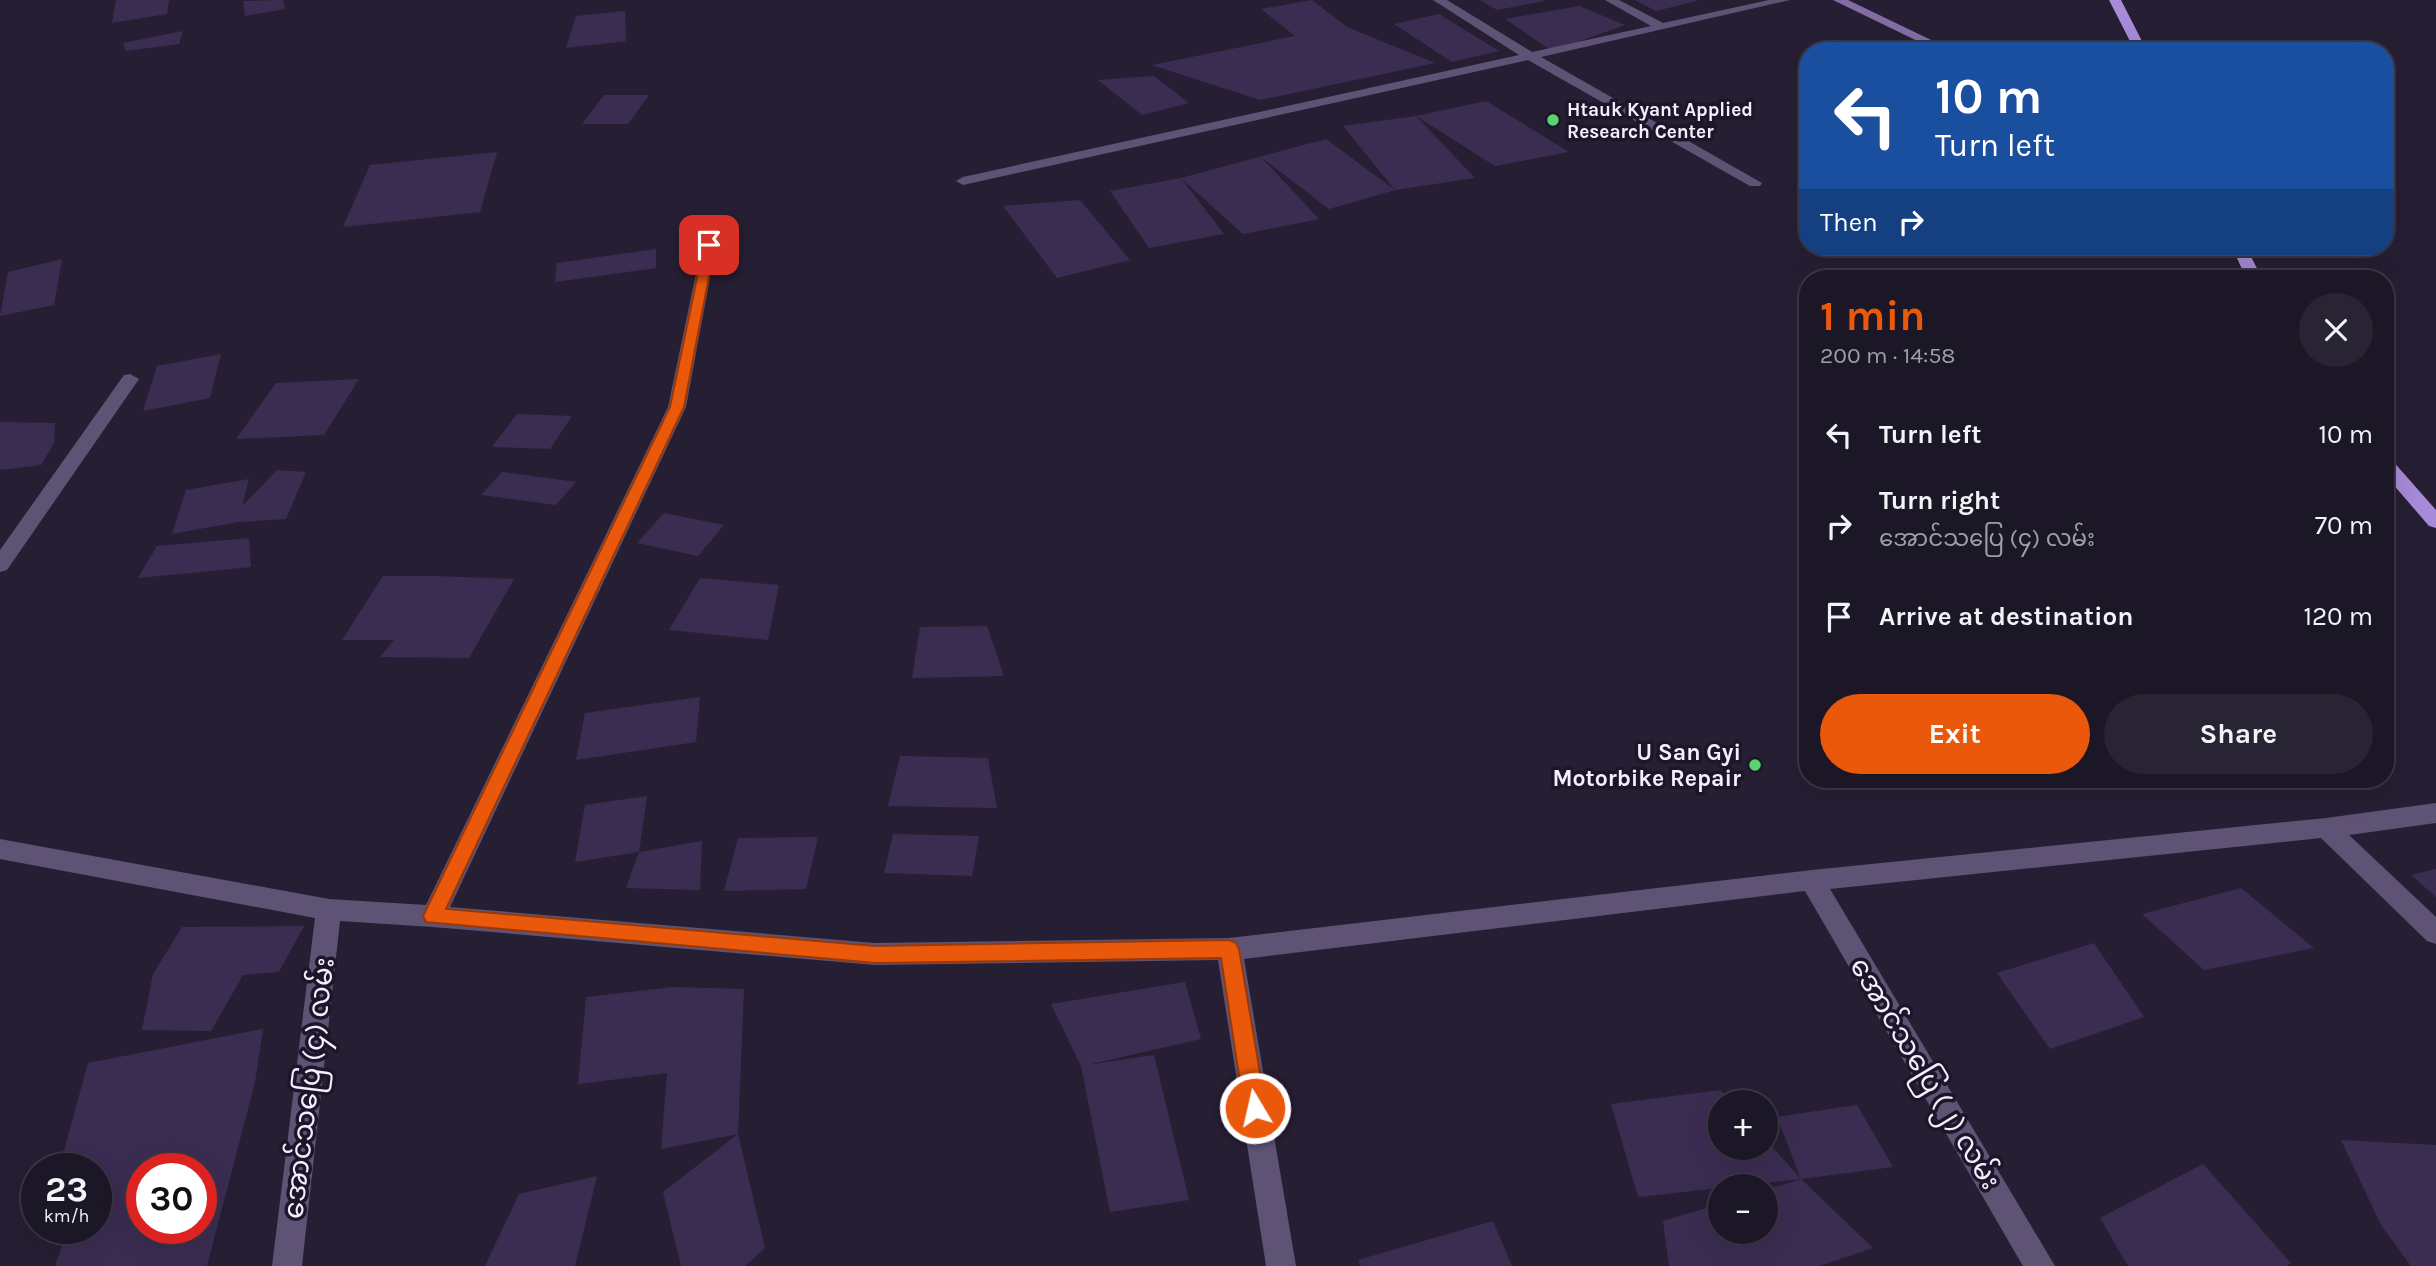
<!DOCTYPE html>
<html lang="en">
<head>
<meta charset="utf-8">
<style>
	:root { --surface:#1c1727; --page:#292433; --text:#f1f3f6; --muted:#a09fa7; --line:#3a3644; --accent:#ea580c }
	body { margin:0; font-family:Karla,"Noto Sans Myanmar",sans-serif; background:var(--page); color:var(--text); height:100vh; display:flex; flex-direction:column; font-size:26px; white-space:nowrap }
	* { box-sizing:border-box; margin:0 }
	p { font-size:23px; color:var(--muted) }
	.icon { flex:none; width:38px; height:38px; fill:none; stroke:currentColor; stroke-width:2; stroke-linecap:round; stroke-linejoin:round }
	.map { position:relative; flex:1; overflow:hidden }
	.details { position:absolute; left:1799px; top:270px; width:595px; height:518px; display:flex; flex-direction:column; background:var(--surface); border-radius:28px; box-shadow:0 7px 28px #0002,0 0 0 2px var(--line) }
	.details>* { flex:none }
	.top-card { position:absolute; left:1799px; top:42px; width:595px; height:214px; border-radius:28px; box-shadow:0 7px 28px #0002,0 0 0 2px var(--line); background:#1a4fa0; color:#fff; overflow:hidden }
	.tools { position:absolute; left:1708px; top:1090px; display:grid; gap:14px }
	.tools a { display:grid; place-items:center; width:70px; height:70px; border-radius:50%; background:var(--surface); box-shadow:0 7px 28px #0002,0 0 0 2px var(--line); font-size:35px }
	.speed { position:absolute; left:21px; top:1153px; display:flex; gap:14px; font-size:35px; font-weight:700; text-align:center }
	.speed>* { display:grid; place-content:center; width:91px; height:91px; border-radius:50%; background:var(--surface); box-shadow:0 7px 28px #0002,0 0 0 2px var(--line); line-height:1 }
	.speed small { font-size:18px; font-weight:400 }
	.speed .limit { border:10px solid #d22; background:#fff; color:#111 }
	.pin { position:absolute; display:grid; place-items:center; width:60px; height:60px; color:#fff; margin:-30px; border-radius:14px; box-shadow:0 4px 10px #0006 }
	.me { position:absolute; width:77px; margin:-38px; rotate:351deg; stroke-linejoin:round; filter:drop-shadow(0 0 5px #0008) }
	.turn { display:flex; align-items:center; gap:24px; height:147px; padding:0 21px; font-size:32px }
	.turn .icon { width:91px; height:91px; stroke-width:2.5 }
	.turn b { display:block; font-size:49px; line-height:60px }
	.then { display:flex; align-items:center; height:66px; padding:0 21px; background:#0003; gap:14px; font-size:26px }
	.round { display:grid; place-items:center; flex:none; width:74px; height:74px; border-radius:37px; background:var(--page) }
	.summary { display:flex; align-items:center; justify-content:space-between; height:119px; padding:0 21px }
	h1 { font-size:42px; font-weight:700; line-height:52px; color:var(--accent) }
	.action { display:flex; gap:14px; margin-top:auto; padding:14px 21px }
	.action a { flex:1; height:80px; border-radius:42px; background:var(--accent); color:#fff; font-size:28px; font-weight:700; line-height:80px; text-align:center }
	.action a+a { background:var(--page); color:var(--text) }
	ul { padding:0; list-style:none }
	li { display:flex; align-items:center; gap:21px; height:91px; padding:0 21px }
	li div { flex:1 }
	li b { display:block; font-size:26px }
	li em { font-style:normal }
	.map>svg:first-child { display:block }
	.building { fill:#3b2d52; fill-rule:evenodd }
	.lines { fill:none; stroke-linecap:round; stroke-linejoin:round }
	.service { fill:#5f5375; fill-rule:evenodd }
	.minor { fill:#5f5375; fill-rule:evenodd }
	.secondary { fill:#816da3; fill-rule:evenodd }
	.trunk { fill:#a78ad8; fill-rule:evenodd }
	.route { fill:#ea580c; stroke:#983908; stroke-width:2 }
	.poi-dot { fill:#59d56f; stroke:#1d1529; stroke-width:2.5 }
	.labels { text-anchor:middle; stroke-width:7; stroke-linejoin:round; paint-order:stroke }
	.far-poi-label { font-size:19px; font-weight:bold; fill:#f4effe; stroke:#1d1529; text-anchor:start }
	.poi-label { font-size:23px; font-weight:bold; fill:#f4effe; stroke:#1d1529; text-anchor:end }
	.near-street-label { font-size:28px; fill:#f4effe; stroke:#1d1529 }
</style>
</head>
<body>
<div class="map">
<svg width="2436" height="1266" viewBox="0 0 2436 1266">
	<rect width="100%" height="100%" fill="#261f34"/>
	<path class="building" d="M116,0h53l-2,14 -55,9z
		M283,0l2,9 -40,7 -2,-15z
		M1312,0l35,27 88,36 -175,37 -108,-35 143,-29 -34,-27z
		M1480,0h64v1l-47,9z
		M1635,0h62v1l-41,10z
		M1579,6l46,19 -73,26 -47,-32z
		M625,11l1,30 -60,7 10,-32z
		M1439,14l60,37 -47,11 -58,-38z
		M183,31l-4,13 -53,7 -3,-8z
		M1154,76l35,27 -47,12 -44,-35z
		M604,95h45l-21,29h-46z
		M1486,101l83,51 -74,14 -79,-50z
		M1416,116l59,62 -80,12 -66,19 -68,-52 58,62 -76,15 -62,-56 145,-39 69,51 -52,-64z
		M497,152l-17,60 -137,15 27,-62z
		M1181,178l43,56 -75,14 -39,-57z
		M1080,200l50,60 -73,18 -54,-72z
		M656,249v19l-101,14 2,-19z
		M62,259l-8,46 -54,11 8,-44z
		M221,354l-11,44 -67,13 14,-45z
		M359,379l-35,56 -88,4 40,-56z
		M517,414l55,2 -22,33 -58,-2z
		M0,422l55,1 -1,20 -13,22 -41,5z
		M277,470l29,2 -20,47 -48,3 -66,12 14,-44 63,-11 -7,27z
		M502,472l74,10 -20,23 -75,-10z
		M664,513l60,12 -26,31 -61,-13z
		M249,538l2,29 -113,11 19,-32z
		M383,576h50l81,3 -45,79 -89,-1 14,-17h-52z
		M700,578l79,7 -11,55 -99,-10z
		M987,626l17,50 -92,2 8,-51z
		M700,697l-4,45 -120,18 9,-47z
		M900,756l88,2 9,50 -109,-2z
		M647,796l-8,56 -64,10 10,-57z
		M893,834l86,2 -7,40 -88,-3z
		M818,837l-12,52 -82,2 14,-53z
		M702,841l-2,49 -74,-2 13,-36z
		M2436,869v28l-25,-22z
		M2241,888l73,60 -110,22 -62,-56z
		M304,926l-25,46 -36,3 -32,56 -69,-1 11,-56 29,-47z
		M2094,943l50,74 -94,32 -53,-76z
		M1185,982l16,57 -114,26 67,-10 35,145 -79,12 -29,-146 -30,-62z
		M674,987l70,2 -6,145 -77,15 6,-76 -89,11 8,-87z
		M263,1029l-8,53 -48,184h-152l13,-38h28v-59h-37l29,-106zM142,1169h59v59h-59z
		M1720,1090l12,12h-12v46h46v-8l35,39 72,69 -54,18h-150l-6,-45 57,-17v28h46v-42l35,-11 -163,18 -27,-93z
		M1857,1105l36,62 -92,12 -24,-62z
		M738,1134l27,114 -20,18h-64l-18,-74z
		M2341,1140l95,5v121h-25l-30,-41z
		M2203,1164l88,99 -4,3h-159l-28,-48z
		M597,1176l-22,90h-90l34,-72z
		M1493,1221l19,45h-151l-3,-6z"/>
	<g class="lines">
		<path class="service" d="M1433,0h14l85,52 119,-26 -46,-26h14l44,23 106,-23h21l-249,57 221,126 -2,3h-10l-222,-126 -565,125 -7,-4 7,-4 556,-122z"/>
		<path class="minor" d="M709,241l7,4 -30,162 -236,500 425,36 354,-5 583,-68 514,-52 110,-15v20l-87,12 87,82v27l-9,-3 -106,-103 -491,51 225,377h-32l-218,-375 -561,68 52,307h-30l-48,-306 -343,5 -442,-38 -93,-6 -38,345h-30l43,-348 -315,-59v-20l329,60 97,6 242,-498 34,-162z
			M130,374l9,5 -132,191 -7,2v-22l124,-175z"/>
		<path class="secondary" d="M1833,0h15l106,51h-16z"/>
		<path class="trunk" d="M2109,0h12l26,51h-12z
			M2232,247h14l16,31h-16z
			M2385,457l6,2 45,51v18l-7,-2 -44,-51z"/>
	</g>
	<path class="route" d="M709,241l6,4 -31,162 -238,502 429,37 354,-6 7,3 3,6 27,159 -3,7 -8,3 -8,-3 -3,-7 -23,-150 -346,5 -449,-41 -3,-6 247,-509 34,-162z"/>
	<g class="poi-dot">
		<circle cx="1553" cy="120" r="7"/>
		<circle cx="1755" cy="765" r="7"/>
	</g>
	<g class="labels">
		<g class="far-poi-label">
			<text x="1567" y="116">Htauk Kyant Applied<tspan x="1567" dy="22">Research Center</tspan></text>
		</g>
		<g class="poi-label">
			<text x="1741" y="760">U San Gyi<tspan x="1741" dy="26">Motorbike Repair</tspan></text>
		</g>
		<g class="near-street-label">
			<text transform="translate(1926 1073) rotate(59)" y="10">အောင်သပြေ (၂) လမ်း</text>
			<text transform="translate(308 1088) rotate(-83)" y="10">အောင်သပြေ (၄) လမ်း</text>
		</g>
	</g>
</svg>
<div class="tools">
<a>+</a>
<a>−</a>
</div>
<div class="speed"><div>23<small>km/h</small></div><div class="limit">30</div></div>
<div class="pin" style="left:709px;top:245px;background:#d93025"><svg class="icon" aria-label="arrive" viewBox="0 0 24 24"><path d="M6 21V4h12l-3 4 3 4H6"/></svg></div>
<svg class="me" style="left:1255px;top:1108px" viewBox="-20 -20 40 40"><circle r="17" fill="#ea580c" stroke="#fff" stroke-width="3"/><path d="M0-11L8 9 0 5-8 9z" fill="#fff"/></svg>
<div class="top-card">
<div class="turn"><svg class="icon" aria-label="left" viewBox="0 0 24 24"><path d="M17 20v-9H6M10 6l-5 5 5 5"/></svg><div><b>10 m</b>Turn left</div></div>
<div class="then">Then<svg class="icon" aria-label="right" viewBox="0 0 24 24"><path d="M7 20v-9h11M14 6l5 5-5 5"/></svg></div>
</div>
<section class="details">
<div class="summary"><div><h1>1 min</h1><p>200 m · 14:58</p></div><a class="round"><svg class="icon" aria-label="close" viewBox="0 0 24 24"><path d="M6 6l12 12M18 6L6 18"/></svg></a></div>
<ul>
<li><svg class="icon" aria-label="left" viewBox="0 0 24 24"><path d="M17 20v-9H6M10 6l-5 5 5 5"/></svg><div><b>Turn left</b></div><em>10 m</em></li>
<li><svg class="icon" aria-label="right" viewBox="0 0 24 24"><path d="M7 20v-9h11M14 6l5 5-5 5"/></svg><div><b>Turn right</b><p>အောင်သပြေ (၄) လမ်း</p></div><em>70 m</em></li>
<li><svg class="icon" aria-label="arrive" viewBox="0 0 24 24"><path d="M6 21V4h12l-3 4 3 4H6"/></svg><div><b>Arrive at destination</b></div><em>120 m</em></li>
</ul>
<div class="action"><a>Exit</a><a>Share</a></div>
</section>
</div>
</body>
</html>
